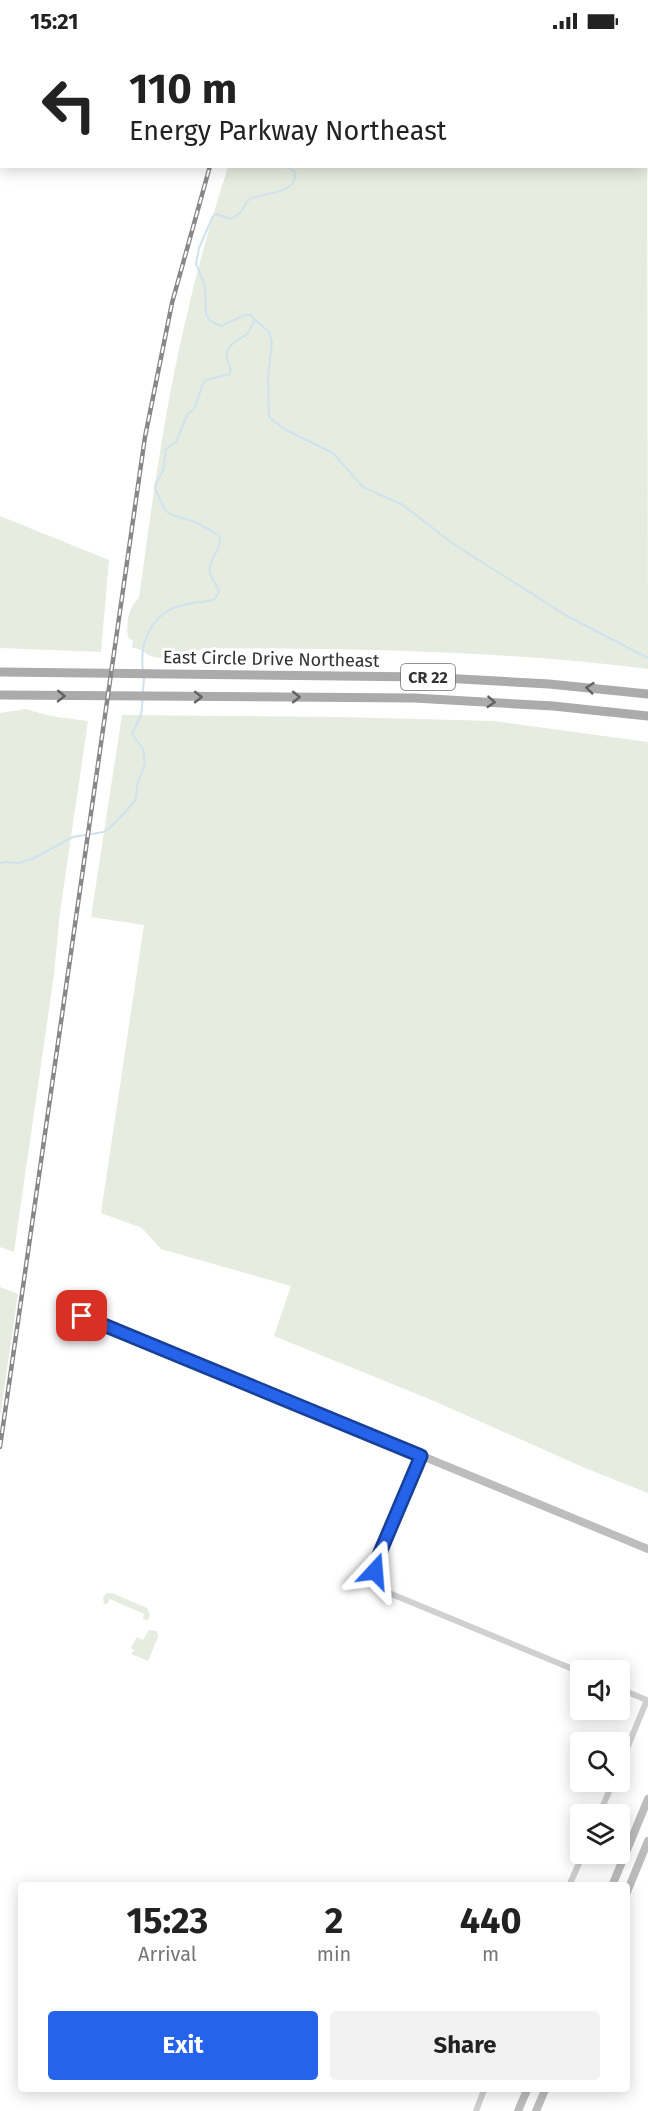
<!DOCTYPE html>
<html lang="en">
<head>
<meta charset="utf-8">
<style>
	:root { --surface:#fff; --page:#f2f2f2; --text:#222; --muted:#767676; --accent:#2563eb }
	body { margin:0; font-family:"Fira Sans",sans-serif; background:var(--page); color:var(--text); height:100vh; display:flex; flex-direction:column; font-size:22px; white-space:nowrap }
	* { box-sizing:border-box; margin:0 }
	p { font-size:20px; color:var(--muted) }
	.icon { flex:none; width:33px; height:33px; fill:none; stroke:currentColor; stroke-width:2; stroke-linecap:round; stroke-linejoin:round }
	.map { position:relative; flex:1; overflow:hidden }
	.side { position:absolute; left:18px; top:1840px; width:612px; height:210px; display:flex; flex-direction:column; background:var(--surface); border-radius:6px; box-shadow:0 3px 15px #0003 }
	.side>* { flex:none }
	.hud { position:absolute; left:0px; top:0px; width:648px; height:126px; box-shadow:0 3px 15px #0003; background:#fff; color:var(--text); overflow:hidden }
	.controls { position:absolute; left:570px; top:1618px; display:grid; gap:12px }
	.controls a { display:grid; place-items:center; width:60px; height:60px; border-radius:6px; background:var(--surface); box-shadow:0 3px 15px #0003; font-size:30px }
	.pin { position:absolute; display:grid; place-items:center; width:51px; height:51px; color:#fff; margin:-26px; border-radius:12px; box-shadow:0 3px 9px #0006 }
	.me { position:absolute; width:66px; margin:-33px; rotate:19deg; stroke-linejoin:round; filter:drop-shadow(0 0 4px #0008) }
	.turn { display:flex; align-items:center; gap:21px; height:126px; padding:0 30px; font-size:27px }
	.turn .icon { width:78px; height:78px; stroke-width:2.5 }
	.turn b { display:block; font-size:42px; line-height:51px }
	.eta { display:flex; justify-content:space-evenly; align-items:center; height:102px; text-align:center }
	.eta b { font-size:36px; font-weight:700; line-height:42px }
	.action { display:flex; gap:12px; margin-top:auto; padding:12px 30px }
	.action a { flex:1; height:69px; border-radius:6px; background:var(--accent); color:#fff; font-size:24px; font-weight:700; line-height:69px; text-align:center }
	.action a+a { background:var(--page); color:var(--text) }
	.status { display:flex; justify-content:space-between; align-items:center; height:42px; padding:0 30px; background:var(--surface); direction:ltr }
	.status svg { height:16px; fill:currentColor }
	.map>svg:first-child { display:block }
	.green { fill:#e6ecdf }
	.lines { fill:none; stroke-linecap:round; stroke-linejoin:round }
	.stream { stroke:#cfe2ee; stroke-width:2 }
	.street { stroke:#d0d0d0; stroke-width:6 }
	.secondary { stroke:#bdbdbd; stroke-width:8 }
	.primary { stroke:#ababab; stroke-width:9 }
	.rail-casing { stroke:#888; stroke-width:4.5 }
	.rail { stroke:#fff; stroke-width:2; stroke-dasharray:7; stroke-linecap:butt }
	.oneway { stroke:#636363 }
	.route-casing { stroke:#184099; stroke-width:15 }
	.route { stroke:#2563eb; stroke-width:10 }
	.labels { text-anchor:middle; stroke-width:6; stroke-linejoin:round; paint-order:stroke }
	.shield { fill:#fff; stroke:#707070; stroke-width:1.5 }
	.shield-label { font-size:16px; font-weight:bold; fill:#333 }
	.street-label { font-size:18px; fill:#333; stroke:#fff }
</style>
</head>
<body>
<div class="status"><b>15:21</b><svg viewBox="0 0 49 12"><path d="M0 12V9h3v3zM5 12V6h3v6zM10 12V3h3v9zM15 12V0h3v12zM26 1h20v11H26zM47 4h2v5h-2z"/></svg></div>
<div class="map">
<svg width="648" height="2069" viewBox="0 0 648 2069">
	<rect width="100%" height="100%" fill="#fff"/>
	<path class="green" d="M273,0h301l1,1h-303z
		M647,46l1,581c-148,-19 -296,-20 -445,-21 -11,8 -36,12 -49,9 -10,-2 -10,-9 -22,-9l1,-7 -5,-4c-2,-13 0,-30 11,-39 8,-59 16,-117 26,-176 15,-86 36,-172 63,-255l418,-1z
		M0,474l109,44 -8,92 -101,-4z
		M26,667l24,7 38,5 -28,191 -6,62 -40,278 -14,-5v-534z
		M122,673l217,2 155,4 154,21v751l-63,-25 -151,-67 -160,-65 17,-50 -130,-37 -19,-21 -41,-15 43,-288 -53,-8z
		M0,1245l18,7 -18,123z
		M107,1551h5l35,15 3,7 -2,5 -5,-1 1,-5 -34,-15 -3,5h-3l-1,-7z
		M149,1588l8,1 1,6 -10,24 -17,-7 3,-4 -3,-2 6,-11 6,3z"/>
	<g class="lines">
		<path class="stream" d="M284,2l3,-2
			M254,277l15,13 3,11 -4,34 1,40 17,13 47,23 30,34 40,18 49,38 115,73 81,42
			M143,629c-4,-29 9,-59 40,-66 11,-3 21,-2 32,-6l4,-8c-2,-6 -8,-12 -9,-18 -3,-14 14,-24 9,-38l-24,-13 -25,-8 -5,-4 -10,-22 1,-5 7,-12 3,-22 10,-7 11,-27 7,-6 9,-25 3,-4 24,-6c3,-8 -6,-15 -3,-22 5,-15 23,-11 27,-33l-3,-4h-6l-24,11 -11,-5 -4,-7 -1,-28 -9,-22 3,-16 14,-32 3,-2 15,5c3,-2 9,-5 11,-9 4,-4 3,-8 8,-11 14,-7 48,-4 45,-27l-9,-6
			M143,650l1,-16
			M0,821l5,-1 14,1 13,-4 41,-22 31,-5 12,-10 19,-21 3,-19 7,-18 -2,-15 -11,-15 9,-19 2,-18"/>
		<path class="street" d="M421,1414l-45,106c-3,15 0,23 13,31l191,79
			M620,1647l27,11 -27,65
			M599,1773l14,-33
			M613,1812l10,5
			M569,1844l14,-32
			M476,2069l8,-21"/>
		<path class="secondary" d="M82,1274l566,233
			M612,1844l36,-87
			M627,1850l21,-51
			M518,2069l9,-21
			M536,2069l9,-21"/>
		<path class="primary" d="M0,630l425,5 124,7 99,10
			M0,653l414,3 139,8 95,10"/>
		<g class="rail-casing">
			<path id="rail" d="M254,2v-2
				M0,1405l145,-1010 27,-134 38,-137"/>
		</g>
		<use href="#rail" class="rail"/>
	</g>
	<defs><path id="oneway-chevron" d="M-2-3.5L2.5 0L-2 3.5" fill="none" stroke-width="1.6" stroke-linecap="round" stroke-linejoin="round" transform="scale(1.5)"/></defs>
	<g class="oneway">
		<use href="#oneway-chevron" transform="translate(590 646) rotate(-174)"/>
		<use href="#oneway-chevron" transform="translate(61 654) rotate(1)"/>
		<use href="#oneway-chevron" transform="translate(198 655)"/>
		<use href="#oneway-chevron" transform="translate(296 655)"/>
		<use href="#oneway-chevron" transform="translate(491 660) rotate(4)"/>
	</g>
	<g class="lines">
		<g class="route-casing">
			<path id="route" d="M82,1274l339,140 -45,106 -1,9"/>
		</g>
		<use href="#route" class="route"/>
	</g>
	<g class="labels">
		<rect class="shield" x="401" y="622" width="54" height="26" rx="4.5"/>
		<g class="shield-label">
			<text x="428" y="641">CR 22</text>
		</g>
		<g class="street-label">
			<text transform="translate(271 617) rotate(1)" y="6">East Circle Drive Northeast</text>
		</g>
	</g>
</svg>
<div class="controls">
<a><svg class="icon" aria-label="sound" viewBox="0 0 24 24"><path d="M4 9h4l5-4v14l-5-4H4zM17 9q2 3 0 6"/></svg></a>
<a><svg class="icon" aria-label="search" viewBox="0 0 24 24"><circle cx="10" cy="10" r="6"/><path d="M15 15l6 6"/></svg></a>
<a><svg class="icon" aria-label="layers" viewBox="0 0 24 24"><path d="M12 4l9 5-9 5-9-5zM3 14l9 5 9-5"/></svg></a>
</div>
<div class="pin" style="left:82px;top:1274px;background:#d93025"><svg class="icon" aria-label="arrive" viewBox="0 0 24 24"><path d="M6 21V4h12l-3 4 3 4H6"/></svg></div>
<svg class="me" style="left:375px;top:1529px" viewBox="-20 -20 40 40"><path d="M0-17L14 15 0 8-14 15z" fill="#2563eb" stroke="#fff" stroke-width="4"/></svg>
<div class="hud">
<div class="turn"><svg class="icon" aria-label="left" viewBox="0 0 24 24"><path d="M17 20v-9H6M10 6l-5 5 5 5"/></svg><div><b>110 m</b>Energy Parkway Northeast</div></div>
</div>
<section class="side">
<div class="eta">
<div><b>15:23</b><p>Arrival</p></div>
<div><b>2</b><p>min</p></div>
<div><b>440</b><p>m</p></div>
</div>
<div class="action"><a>Exit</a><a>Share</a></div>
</section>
</div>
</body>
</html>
